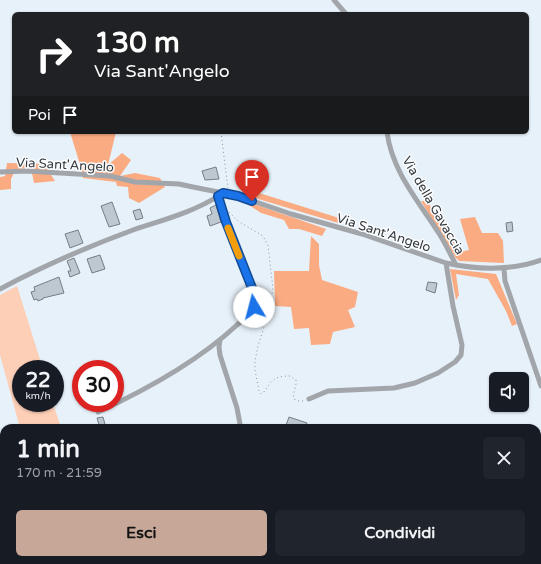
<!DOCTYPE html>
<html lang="it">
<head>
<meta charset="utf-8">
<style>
	:root { --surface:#171b24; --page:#20242c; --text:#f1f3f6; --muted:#9ea1a6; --accent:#c7a898 }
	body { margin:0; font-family:"Varela Round",sans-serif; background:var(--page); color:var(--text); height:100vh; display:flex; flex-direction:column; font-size:15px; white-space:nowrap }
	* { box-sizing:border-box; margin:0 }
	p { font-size:13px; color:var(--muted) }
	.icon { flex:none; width:22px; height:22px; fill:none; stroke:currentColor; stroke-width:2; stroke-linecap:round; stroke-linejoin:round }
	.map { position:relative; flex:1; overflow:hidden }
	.details { position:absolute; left:0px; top:424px; width:541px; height:140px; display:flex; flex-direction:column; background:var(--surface); border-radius:12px 12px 0 0; box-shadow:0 1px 3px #0004 }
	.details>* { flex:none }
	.guide { position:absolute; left:12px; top:12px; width:517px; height:122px; border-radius:6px; box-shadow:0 1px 3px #0004; background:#202124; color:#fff; overflow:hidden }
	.fabs { position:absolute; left:489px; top:372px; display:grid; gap:8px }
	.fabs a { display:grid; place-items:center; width:40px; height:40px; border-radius:6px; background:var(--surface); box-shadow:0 1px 3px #0004; font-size:20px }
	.speed { position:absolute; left:12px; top:360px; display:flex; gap:8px; font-size:20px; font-weight:700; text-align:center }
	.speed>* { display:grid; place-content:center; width:52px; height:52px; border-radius:50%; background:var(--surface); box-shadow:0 1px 3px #0004; line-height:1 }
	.speed small { font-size:10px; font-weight:400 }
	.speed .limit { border:6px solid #d22; background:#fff; color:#111 }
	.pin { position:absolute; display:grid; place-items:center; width:34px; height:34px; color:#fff; margin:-41px -17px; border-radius:50% 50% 50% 0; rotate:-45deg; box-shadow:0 0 4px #0007 }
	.pin .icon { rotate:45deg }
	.me { position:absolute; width:44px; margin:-22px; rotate:352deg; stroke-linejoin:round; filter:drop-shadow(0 0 3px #0008) }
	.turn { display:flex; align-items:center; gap:14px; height:84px; padding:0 16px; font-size:18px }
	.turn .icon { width:52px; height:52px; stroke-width:2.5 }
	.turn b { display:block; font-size:28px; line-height:34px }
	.then { display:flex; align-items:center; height:38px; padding:0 16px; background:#0003; gap:8px; font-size:15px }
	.round { display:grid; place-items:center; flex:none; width:42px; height:42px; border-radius:6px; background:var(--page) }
	.summary { display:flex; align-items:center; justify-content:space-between; height:68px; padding:0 16px }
	h1 { font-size:24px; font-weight:700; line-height:30px }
	.primary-button { display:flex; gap:8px; margin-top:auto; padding:8px 16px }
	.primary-button a { flex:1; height:46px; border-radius:6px; background:var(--accent); color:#111; font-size:16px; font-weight:700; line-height:46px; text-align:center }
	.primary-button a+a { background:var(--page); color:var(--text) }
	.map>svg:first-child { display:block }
	.green { fill:#fdcfb7 }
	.forest { fill:#faab82 }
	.building { fill:#bec8d0; stroke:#757e86 }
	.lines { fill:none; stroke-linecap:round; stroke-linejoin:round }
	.path { stroke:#8c9398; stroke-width:1; stroke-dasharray:1 3; stroke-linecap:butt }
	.street { stroke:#a2a6aa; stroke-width:5 }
	.route-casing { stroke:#114b97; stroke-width:10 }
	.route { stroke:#1a73e8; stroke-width:7 }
	.slow { stroke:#f59e0b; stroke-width:7 }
	.labels { text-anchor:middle; stroke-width:3; stroke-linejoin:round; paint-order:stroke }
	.street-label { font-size:13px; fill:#373b3e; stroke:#fbfdff }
</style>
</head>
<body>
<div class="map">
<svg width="541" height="564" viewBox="0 0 541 564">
	<rect width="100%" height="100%" fill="#e7f1f9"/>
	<path class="green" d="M17,286l26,83h-22v34h32l8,25h-41l-20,-73v-60z
		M4,492v68h115l4,4h-123v-69z"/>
	<path class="forest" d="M70,132h11l1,2 12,-2h22l-8,33 14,-12 9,7 -11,16 15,-3 25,5 5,9 -26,16 -10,-5 -1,-11 -11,-1 -1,-4 -33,-4 -1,-7z
		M7,163l37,1 11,17 -21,2 -3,-15 -15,1 -5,10v10l-11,1v-13l5,-1z
		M256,192l83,26 -1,5 -83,-25z
		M421,201h6l33,51 9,-2 -9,-31 15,-2 7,16h16l5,8 1,22 -45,-2 -4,-4z
		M249,205h8l69,24 -4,7 -23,-7h-10l-5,-9 -23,-7z
		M311,236l8,8v21l3,15 36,12 -3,15 -7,3 7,17 -22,5 -3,12 -19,1 -2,-17 -15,1 -3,-22 -16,-1 -1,-35h35z
		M450,269l46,5 21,50 -5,2 -6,-15 -18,-32 -32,-5 3,21 -3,5z"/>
	<path class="building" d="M216,167l3,12 -14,1 -3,-9z
		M112,202l8,22 -11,3 -8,-21z
		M216,205l5,17 -11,4 -3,-10 5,-2 -2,-6z
		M140,209l3,9 -7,2 -3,-9z
		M512,222l1,9 -6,1 -1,-9z
		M78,230l5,13 -13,5 -5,-14z
		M100,255l5,14 -13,4 -5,-14z
		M74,258l6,15 -10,4 -2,-6h3l-4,-10z
		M59,277l5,16 -21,5v1l-5,2 -1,-2 -3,1 -3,-8 4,-1 -1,-4z
		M428,282l9,1 -2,10 -9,-3z
		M103,417l3,11h-6l-3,-10z
		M289,417l18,6 -2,5h-20z"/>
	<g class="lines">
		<path class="path" d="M221,132l7,57
			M229,212l9,9 25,15 5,9 5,44 -4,22 -11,35 -3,15v9l4,21 2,3 2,-1c9,-12 10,-17 27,-17l6,4c1,7 -4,12 -2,19l5,2h6
			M122,560l4,4
			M235,564l1,-4"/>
		<path class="street" d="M334,0l12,14
			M387,132c5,40 33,71 53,103 6,10 11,20 16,30
			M0,172l27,-1 83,5 25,6 44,2 14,3 45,9 53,18 71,20 84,29c32,7 64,8 95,-3
			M504,269l1,12 36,105
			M0,289c43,-23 87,-42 133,-59 30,-10 61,-18 87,-35
			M220,340l-1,7 1,8 17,53 3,16
			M309,399l19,-8 66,-3 21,-5 23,-10 17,-11 6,-7 1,-10 -9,-39 -7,-43
			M98,412c50,-23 99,-50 139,-87 6,-5 14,-11 17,-18 2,-4 2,-8 1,-12l-29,-73 -8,-26
			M537,525l4,1"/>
	</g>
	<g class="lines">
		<g class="route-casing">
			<path id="route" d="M252,201l-14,-5 -15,-3 -5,3 8,26 28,71 2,8 -2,6"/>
		</g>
		<use href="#route" class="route"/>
		<path class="slow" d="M228,228l11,28"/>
	</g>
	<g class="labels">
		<g class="street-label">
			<text transform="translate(65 164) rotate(3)" y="5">Via Sant'Angelo</text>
			<text transform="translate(434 205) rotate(60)" y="5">Via della Gavaccia</text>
			<text transform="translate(384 232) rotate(18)" y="5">Via Sant'Angelo</text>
		</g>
	</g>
</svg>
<div class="fabs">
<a><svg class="icon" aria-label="sound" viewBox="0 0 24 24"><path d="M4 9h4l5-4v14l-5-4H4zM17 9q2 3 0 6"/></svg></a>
</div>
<div class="speed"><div>22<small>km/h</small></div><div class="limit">30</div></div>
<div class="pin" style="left:252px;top:201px;background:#d93025"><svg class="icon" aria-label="arrive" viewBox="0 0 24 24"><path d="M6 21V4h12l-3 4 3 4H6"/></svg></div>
<svg class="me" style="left:254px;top:307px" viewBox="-20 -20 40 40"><circle r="19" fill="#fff"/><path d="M0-13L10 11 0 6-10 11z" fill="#1a73e8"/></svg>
<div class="guide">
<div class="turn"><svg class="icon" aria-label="right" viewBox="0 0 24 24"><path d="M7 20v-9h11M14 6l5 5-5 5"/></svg><div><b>130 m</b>Via Sant'Angelo</div></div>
<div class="then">Poi<svg class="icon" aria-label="arrive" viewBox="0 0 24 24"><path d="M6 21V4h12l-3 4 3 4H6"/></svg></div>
</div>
<section class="details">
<div class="summary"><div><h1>1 min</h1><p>170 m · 21:59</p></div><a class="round"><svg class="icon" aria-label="close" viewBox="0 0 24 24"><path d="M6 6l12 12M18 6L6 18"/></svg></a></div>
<div class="primary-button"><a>Esci</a><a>Condividi</a></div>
</section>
</div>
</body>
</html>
